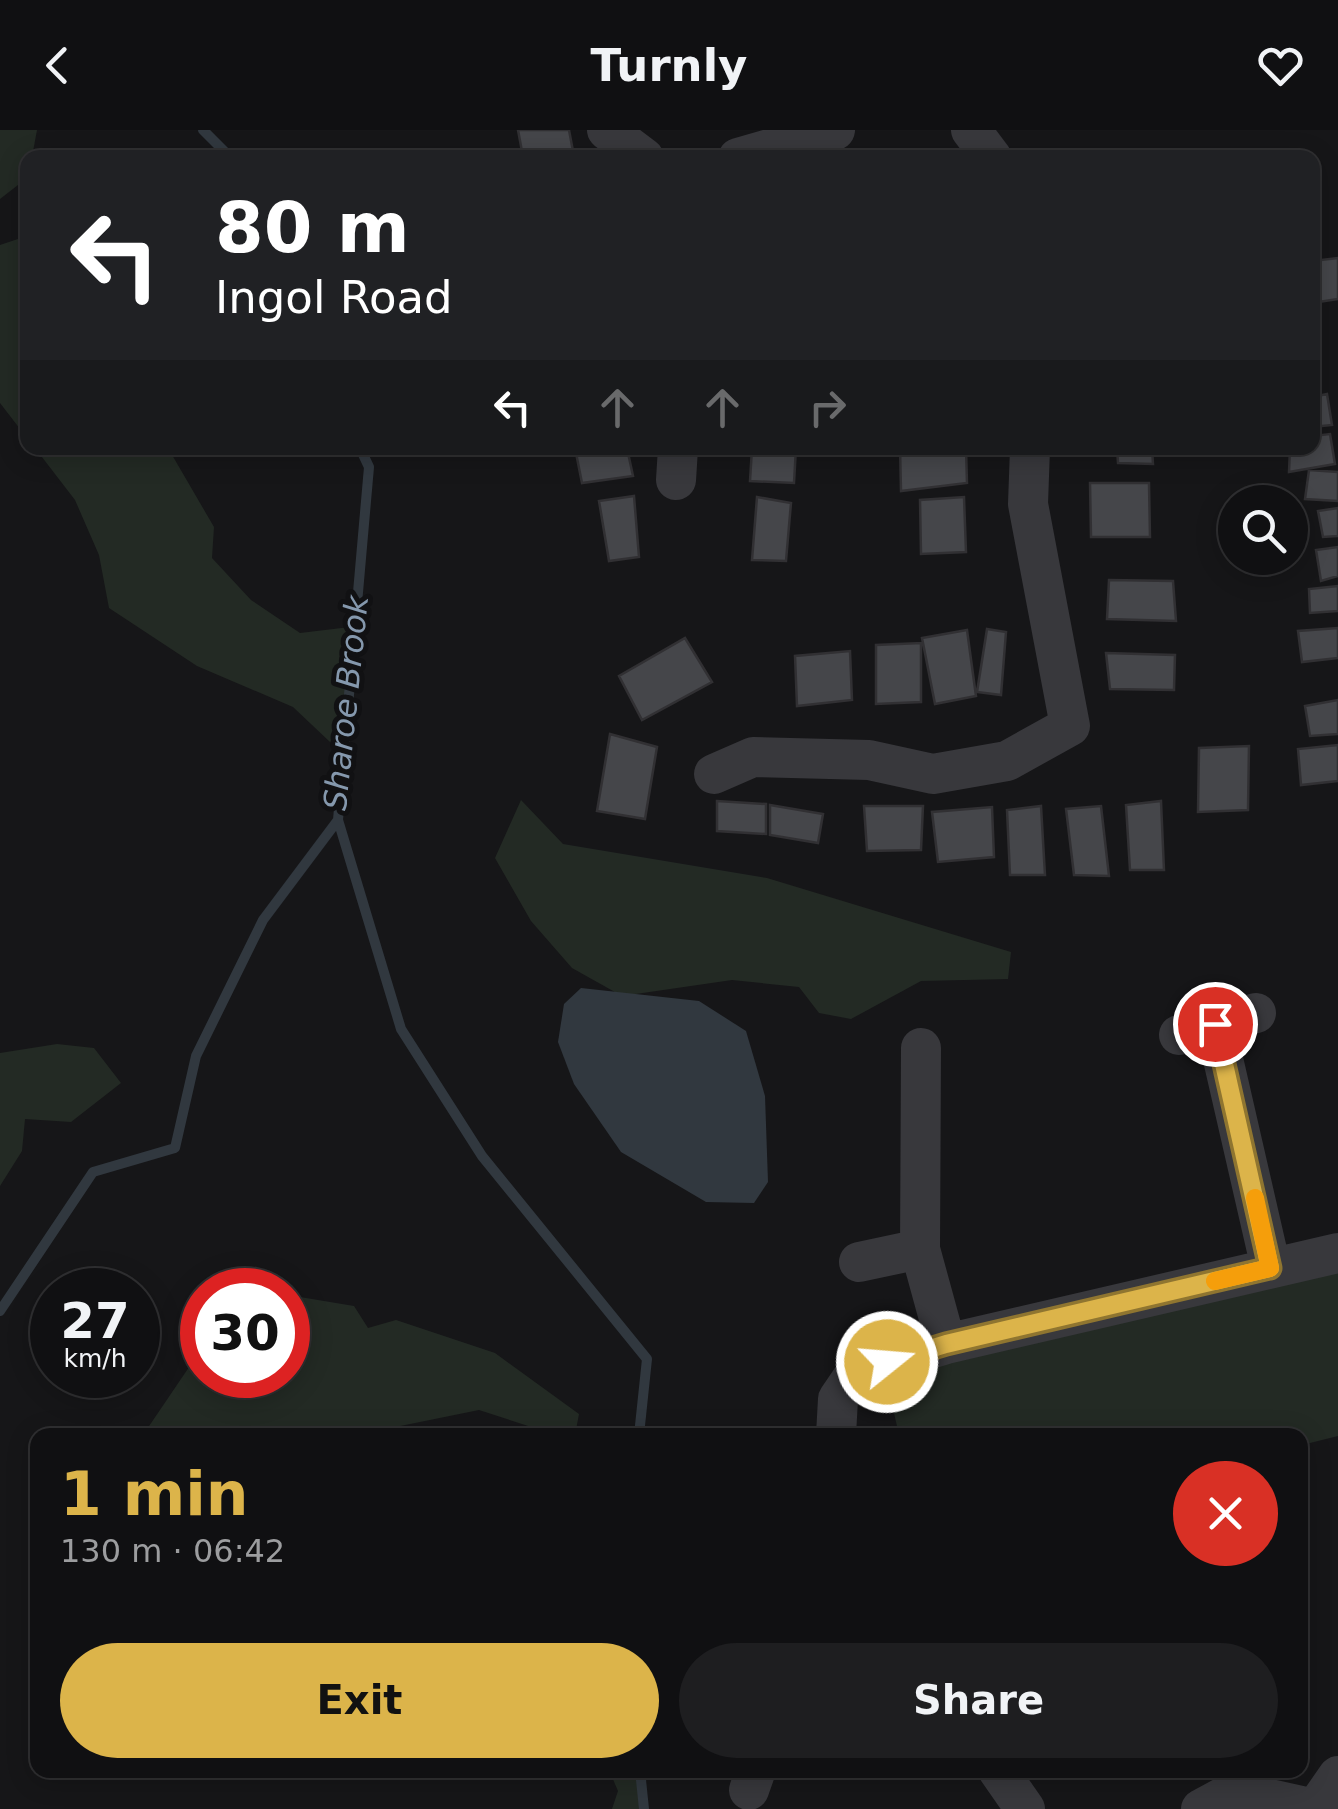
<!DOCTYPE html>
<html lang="en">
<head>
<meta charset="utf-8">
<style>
	:root { --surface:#101012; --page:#1e1e20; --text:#f1f3f6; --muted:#9c9d9f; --line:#303032; --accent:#dcb44a }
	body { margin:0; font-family:"DejaVu Sans",sans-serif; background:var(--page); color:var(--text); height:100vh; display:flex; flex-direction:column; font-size:38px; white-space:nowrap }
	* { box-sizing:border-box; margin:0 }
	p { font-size:32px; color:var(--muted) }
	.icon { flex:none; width:55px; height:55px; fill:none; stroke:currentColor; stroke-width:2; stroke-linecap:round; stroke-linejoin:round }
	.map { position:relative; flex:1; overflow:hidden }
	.details { position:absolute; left:30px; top:1298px; width:1278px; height:350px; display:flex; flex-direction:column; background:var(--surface); border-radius:20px; box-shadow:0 5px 25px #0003,0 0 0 2px var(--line) }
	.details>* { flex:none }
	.top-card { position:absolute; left:20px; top:20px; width:1300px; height:305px; border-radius:20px; box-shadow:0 5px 25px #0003,0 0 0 2px var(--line); background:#202124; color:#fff; overflow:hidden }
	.controls { position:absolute; left:1218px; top:355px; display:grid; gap:20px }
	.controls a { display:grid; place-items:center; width:90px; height:90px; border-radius:50%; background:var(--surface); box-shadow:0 5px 25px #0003,0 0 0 2px var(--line); font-size:50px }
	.speed { position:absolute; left:30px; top:1138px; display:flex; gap:20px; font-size:50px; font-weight:700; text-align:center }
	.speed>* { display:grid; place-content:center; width:130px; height:130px; border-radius:50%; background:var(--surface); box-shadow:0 5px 25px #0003,0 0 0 2px var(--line); line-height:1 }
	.speed small { font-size:25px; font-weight:400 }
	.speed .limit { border:15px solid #d22; background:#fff; color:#111 }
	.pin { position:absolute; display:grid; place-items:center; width:85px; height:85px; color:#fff; margin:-42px; border:5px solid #fff; border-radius:50%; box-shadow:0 2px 10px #0007 }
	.me { position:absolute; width:110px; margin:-55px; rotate:73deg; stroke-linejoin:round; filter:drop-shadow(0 0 8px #0008) }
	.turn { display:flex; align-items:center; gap:35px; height:210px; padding:0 30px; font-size:45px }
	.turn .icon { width:130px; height:130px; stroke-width:2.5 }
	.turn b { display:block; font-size:70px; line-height:85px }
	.lanes { display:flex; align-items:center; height:95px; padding:0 30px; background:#0003; justify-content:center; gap:50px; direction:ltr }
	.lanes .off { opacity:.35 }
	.round { display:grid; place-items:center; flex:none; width:105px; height:105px; border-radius:52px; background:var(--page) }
	.head { display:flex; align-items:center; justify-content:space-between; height:170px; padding:0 30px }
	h1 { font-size:60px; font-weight:600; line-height:75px; color:var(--accent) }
	.action { display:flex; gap:20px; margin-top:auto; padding:20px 30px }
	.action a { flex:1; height:115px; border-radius:60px; background:var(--accent); color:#111; font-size:40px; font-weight:600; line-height:115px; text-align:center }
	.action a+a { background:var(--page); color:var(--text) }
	header { display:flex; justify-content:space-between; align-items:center; height:130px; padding:0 30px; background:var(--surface); font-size:45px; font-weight:600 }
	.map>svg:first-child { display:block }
	.green { fill:#232a24 }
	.water { fill:#31383f }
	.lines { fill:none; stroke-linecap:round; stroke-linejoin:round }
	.stream { stroke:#31383f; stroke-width:10 }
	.building { fill:#45464a; stroke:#313033; stroke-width:2.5 }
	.street { stroke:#38383c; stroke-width:40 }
	.route-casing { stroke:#8f7530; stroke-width:25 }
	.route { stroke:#dcb44a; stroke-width:18 }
	.slow { stroke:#f59e0b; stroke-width:18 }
	.labels { text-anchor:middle; stroke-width:10; stroke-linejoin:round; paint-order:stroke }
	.water-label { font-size:32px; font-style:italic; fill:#8598ad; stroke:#111113 }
</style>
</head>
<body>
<header><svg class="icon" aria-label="back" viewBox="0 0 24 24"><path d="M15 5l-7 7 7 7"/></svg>Turnly<svg class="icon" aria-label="heart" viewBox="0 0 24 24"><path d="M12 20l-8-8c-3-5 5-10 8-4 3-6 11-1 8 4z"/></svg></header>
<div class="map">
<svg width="1338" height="1679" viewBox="0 0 1338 1679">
	<rect width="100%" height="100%" fill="#161618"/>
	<path class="green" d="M0,0h37l-5,27 -4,1 -1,20 -27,21z
		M27,106h1l-1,202 -27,-35v-158z
		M35,318h133l46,79 -2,31 39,42 49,33 50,-6 -2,132 -55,-52 -96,-41 -88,-58 -10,-53 -24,-55z
		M521,670l42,44 204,34 244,74 -3,27 -87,2 -70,38 -32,-6 -20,-26 -67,-7 -110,16 -50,-28 -41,-47 -36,-63z
		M57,914l37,4 27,35 -50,39 -46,-3 -3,32 -22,35v-133z
		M1338,1141v165l-32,8 -6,-11 -401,2 -13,-57z
		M288,1165l66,11 14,22 28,-8 99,33 84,61 -4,21h-19l-77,-25 -123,25h-213l59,-87v27h86z
		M609,1640h36l-4,10 3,29h-32l6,-18z"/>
	<path class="water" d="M581,858l118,13 47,30 19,65 3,86 -14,21 -48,-1 -85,-50 -47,-68 -16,-42 6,-38z"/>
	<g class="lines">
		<path class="stream" d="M203,0l28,28
			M338,690l63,209 81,127 165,203 -8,76
			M0,1181l93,-139 82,-24 21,-92 67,-136 75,-100 31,-353 -9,-19
			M644,1679l-3,-29 4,-10"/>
	</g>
	<path class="building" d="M518,0h51l4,21 -50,6z
		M1338,128v41l-26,4v-42z
		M1327,264l5,31 -20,2v-30z
		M1330,304l5,30 -46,8 1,-24h22v-12z
		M575,318h52l6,28 -51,7z
		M752,318h44l-2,35 -44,-2z
		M900,318h66l1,35 -66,8z
		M1117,318h35l1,16 -35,-1z
		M1309,340l29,2v29l-33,-2z
		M1090,353h59l1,54h-59z
		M634,366l5,61 -30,4 -10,-60z
		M757,367l34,6 -5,58 -34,-1z
		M964,367l2,55 -45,2 -1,-54z
		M1338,378v28l-15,1 -5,-26z
		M1338,417v29l-17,5 -5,-31z
		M1109,450l64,1 3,40 -69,-2z
		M1338,456v25l-28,2 -1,-24z
		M1338,498v30l-36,4 -4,-31z
		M987,499l19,3 -5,63 -24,-3z
		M967,500l9,66 -41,8 -13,-66z
		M685,508l27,44 -70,38 -23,-44z
		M921,513v59l-45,2v-59z
		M850,521l2,49 -55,6 -2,-50z
		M1106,523l69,2 -1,35 -64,-1z
		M1338,570v34l-28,2 -5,-30z
		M610,604l47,13 -12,72 -48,-8z
		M1338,615v36l-37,4 -3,-36z
		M1249,616l-1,64 -50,2 1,-64z
		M717,671l49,3v30l-49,-3z
		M1161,671l3,69h-34l-4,-65z
		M770,675l53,9 -5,29 -48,-8z
		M864,676h59l-2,44 -54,1z
		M1041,676l4,69h-35l-3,-65z
		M1101,676l8,70 -35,-1 -8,-66z
		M992,677l2,50 -56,5 -6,-50z"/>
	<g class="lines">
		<path class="street" d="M607,0l37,28
			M971,0l21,28
			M738,28l97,-28
			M676,350l2,-32
			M714,644l39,-17 116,3 64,14 74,-13 63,-35 -42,-222 2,-56
			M1215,894l56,244
			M1179,905l77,-22
			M921,918l-1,201 26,95
			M859,1132l61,-13
			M836,1305l2,-36 19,-28 89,-27 392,-91
			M998,1640l27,39
			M749,1660l7,-20
			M1201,1679l24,-13 45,3 45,10 23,-33"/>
	</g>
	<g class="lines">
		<g class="route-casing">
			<path id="route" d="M887,1232l59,-18 324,-76 -55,-244"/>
		</g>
		<use href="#route" class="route"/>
		<path class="slow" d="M1215,1151l55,-13 -15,-70"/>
	</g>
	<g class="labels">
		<g class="water-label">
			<text transform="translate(346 573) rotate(-84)" y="11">Sharoe Brook</text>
		</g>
	</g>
</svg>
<div class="controls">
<a><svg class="icon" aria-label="search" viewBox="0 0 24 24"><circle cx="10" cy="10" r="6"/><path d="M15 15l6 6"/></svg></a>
</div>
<div class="speed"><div>27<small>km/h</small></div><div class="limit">30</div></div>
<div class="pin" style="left:1215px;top:894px;background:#d93025"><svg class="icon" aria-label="arrive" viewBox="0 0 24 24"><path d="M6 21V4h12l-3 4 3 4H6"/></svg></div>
<svg class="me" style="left:887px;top:1232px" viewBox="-20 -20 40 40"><circle r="17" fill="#dcb44a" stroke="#fff" stroke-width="3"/><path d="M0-11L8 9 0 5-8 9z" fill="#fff"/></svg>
<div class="top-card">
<div class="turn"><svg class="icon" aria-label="left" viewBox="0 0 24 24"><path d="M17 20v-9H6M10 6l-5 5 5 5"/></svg><div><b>80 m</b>Ingol Road</div></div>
<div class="lanes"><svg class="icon" aria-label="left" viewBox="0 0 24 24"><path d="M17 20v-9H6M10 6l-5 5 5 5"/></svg><svg class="icon off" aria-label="ahead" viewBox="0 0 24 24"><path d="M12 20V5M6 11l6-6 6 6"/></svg><svg class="icon off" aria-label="ahead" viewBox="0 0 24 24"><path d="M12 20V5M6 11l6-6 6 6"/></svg><svg class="icon off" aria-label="right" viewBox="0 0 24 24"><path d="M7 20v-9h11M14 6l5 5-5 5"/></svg></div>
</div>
<section class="details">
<div class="head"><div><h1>1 min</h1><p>130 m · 06:42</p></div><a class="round" style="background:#d93025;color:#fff"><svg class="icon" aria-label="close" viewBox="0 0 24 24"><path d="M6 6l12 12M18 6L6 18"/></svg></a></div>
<div class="action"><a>Exit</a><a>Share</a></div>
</section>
</div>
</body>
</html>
